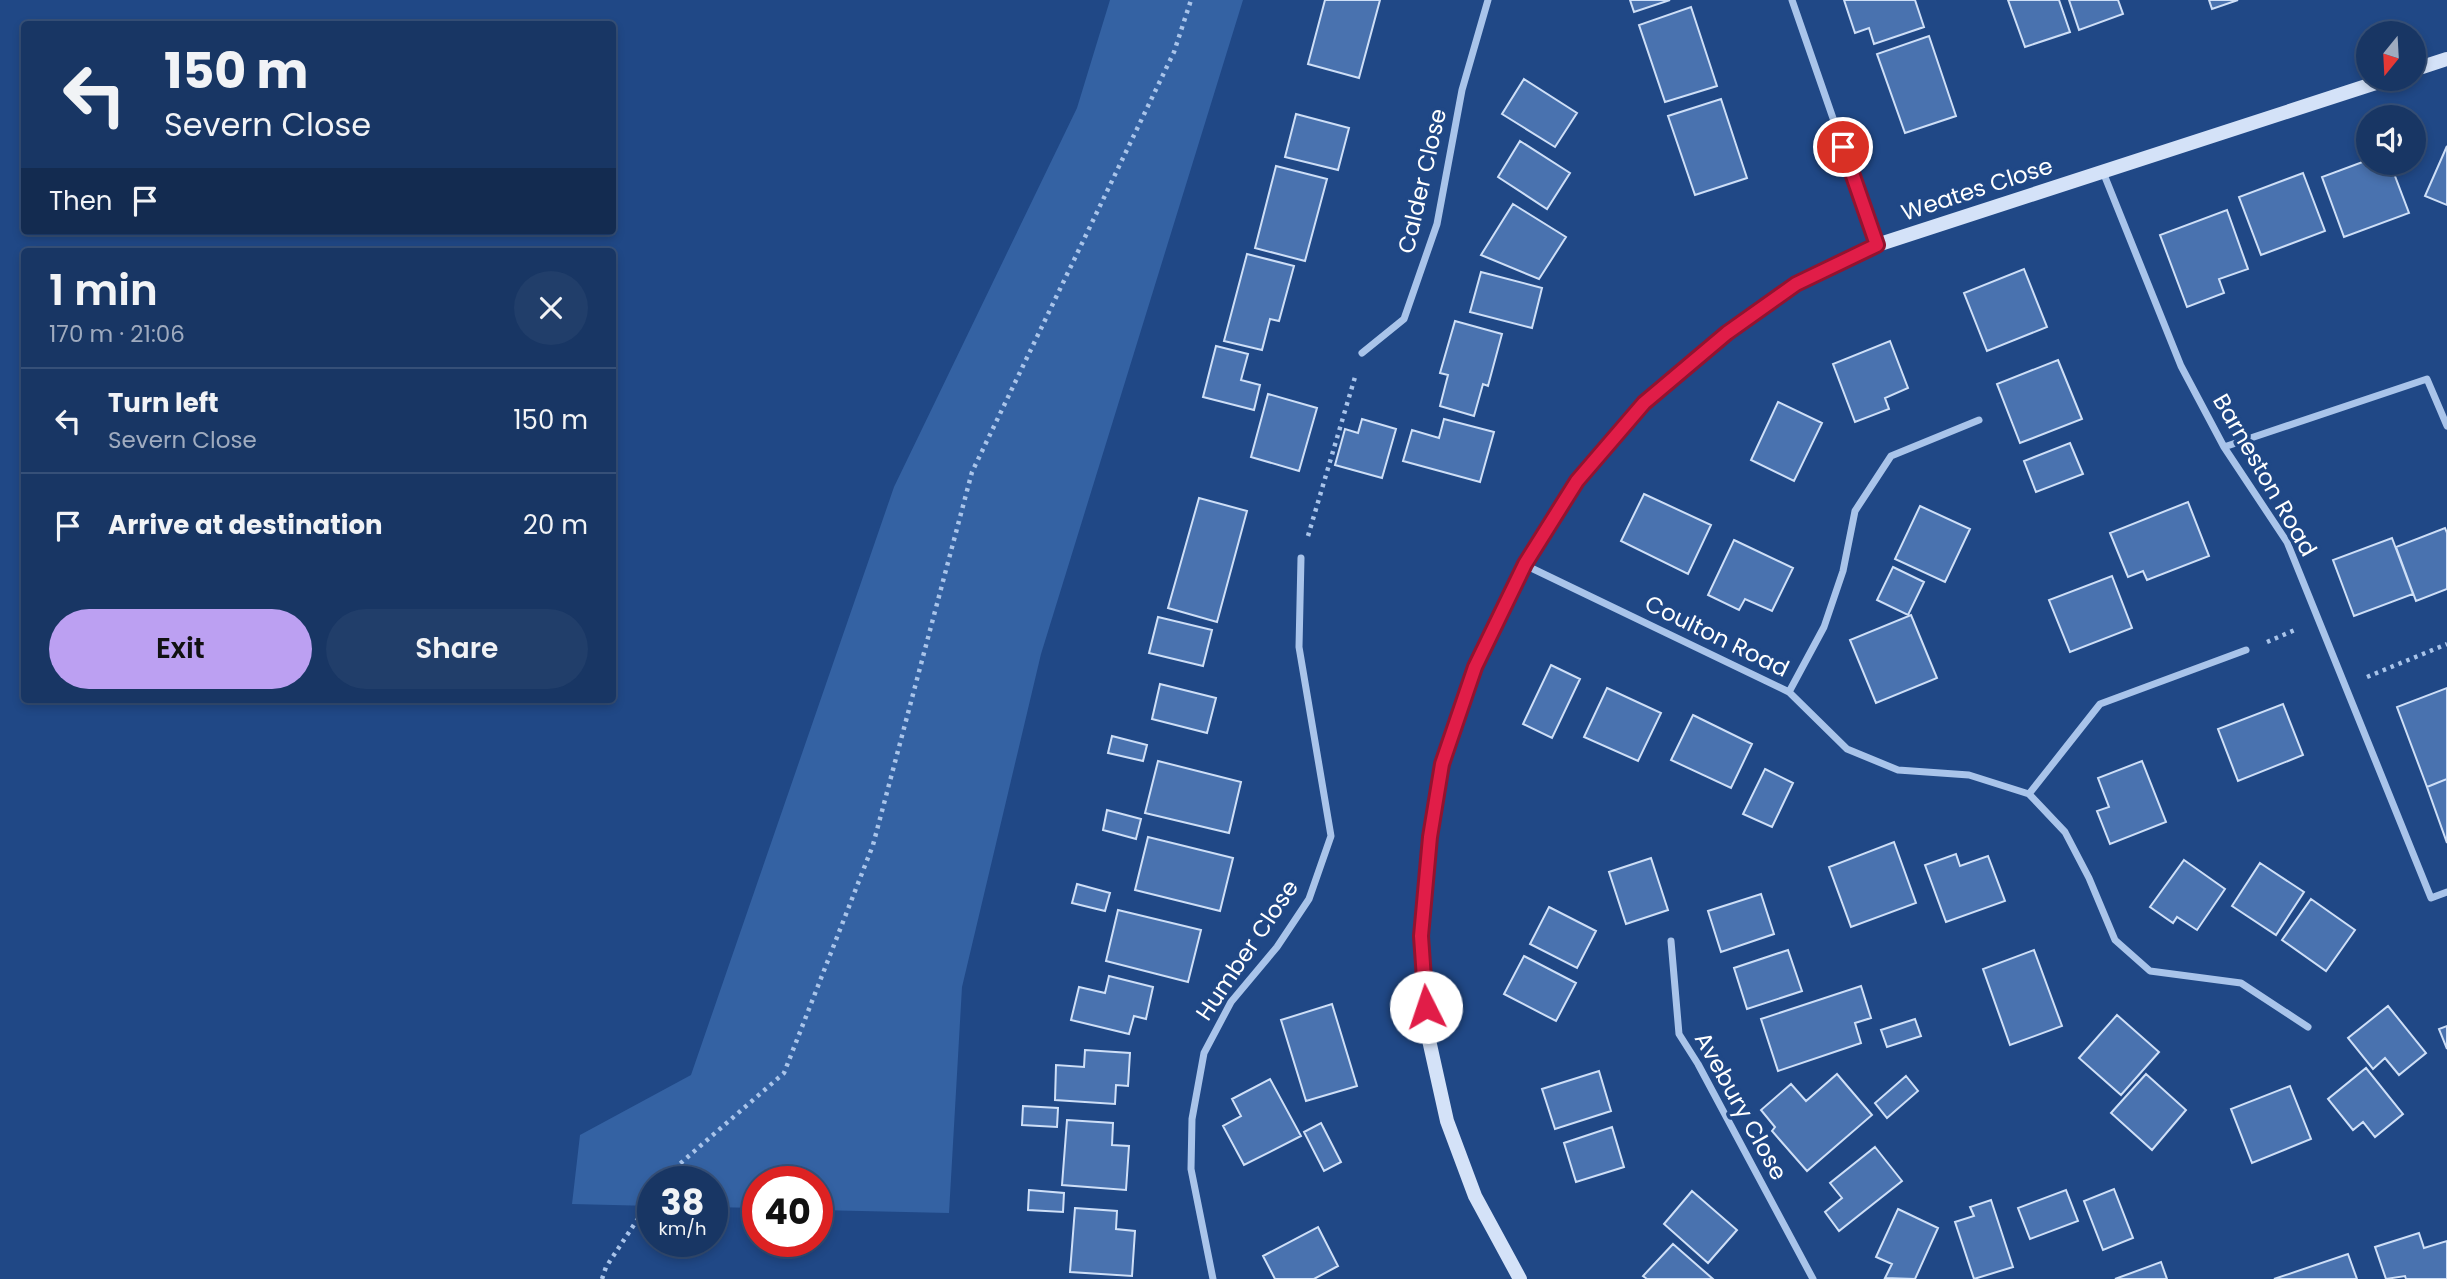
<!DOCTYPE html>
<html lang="en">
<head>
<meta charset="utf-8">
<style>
	:root { --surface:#183664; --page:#213e6a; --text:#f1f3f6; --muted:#9fabbf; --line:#365078; --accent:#bca0f2 }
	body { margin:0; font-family:Poppins,sans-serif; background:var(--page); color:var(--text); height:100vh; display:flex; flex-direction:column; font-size:26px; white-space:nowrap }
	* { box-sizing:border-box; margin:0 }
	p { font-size:23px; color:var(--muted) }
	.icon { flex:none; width:38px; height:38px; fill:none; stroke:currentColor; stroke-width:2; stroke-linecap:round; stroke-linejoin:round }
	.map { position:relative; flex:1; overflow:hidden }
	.panel { position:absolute; left:21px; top:248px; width:595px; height:455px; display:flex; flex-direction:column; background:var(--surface); border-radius:7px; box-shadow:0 4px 10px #0003,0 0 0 2px var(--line) }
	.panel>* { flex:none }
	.guide { position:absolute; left:21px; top:21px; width:595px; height:214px; border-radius:7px; box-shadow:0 4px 10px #0003,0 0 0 2px var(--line); background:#183664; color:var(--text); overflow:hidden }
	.needle { width:46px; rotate:198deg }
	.fabs { position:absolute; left:2356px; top:21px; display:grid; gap:14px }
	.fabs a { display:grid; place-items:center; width:70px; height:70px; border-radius:50%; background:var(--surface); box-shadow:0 4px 10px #0003,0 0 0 2px var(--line); font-size:35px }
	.speed { position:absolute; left:637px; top:1166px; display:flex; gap:14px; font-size:35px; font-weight:700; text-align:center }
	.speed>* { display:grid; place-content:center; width:91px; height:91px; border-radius:50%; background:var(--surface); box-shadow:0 4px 10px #0003,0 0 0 2px var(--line); line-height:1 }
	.speed small { font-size:18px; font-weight:400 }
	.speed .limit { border:10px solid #d22; background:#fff; color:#111 }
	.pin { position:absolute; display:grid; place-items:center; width:60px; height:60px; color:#fff; margin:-30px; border:4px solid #fff; border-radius:50%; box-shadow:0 2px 7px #0007 }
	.me { position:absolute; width:77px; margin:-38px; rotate:356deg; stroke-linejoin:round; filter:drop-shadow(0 0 5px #0008) }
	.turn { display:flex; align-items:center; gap:24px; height:147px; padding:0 28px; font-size:32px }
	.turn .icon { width:91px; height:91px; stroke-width:2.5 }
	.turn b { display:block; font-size:49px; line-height:60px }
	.then { display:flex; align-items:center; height:66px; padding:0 28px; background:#0003; gap:14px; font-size:26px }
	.round { display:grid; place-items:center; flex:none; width:74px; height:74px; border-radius:37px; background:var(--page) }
	.summary { display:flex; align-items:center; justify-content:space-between; height:119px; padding:0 28px }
	h1 { font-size:42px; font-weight:600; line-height:52px }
	.action { display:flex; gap:14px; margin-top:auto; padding:14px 28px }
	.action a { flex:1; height:80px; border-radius:42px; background:var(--accent); color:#111; font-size:28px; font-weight:600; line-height:80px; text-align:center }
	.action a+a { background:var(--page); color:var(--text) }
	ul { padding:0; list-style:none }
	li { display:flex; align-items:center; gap:21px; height:105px; padding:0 28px; border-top:2px solid var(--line) }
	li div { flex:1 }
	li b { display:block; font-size:26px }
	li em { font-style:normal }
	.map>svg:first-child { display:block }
	.green { fill:#3462a3 }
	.building { fill:#4972af; stroke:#cedff7; stroke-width:2 }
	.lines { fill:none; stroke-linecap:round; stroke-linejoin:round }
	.path { stroke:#a9c4ea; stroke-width:4.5; stroke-dasharray:3.5 5; stroke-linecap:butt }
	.street { stroke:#a9c4ea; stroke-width:7 }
	.secondary { stroke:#d4e2f8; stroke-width:14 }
	.route-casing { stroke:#92132f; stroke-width:18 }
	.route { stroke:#e11d48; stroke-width:12 }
	.labels { text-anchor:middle; stroke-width:7; stroke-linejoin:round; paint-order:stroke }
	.street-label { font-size:23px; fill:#fff; stroke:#204886 }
</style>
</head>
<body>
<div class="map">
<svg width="2447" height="1279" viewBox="0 0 2447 1279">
	<rect width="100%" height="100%" fill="#204886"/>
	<path class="green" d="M1110,0h133l-202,654 -79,333 -13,226 -132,-3v-29h-59v27l-46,-1v-26h-59v25l-81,-2 8,-69 111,-60 203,-588 183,-379z"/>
	<path class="building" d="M1325,0h55l-21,78 -51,-14z
		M1630,0h40l-36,12z
		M1844,0h71l9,27 -50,17 -5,-16 -14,5z
		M2008,0h51l11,32 -45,15z
		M2069,0h49l5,14 -44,16z
		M2209,0h29l-26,9z
		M1691,7l26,79 -52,16 -26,-77z
		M1929,36l27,80 -51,17 -28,-79z
		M1524,79l53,34 -22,34 -53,-33z
		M1721,99l26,79 -52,17 -27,-79z
		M1296,114l53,14 -11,42 -53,-13z
		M1520,141l50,32 -23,36 -49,-32z
		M2447,146v59l-22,-9z
		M2368,160v3h22l19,50 -65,24 -22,-60z
		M1276,166l51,13 -22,82 -50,-13z
		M2303,173l22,58 -64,24 -22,-58z
		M1513,204l53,33 -27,42 -58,-24z
		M2227,210l21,59 -29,10 5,14 -37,14 -27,-72z
		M1247,254l47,12 -15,55 -9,-2 -8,31 -38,-9z
		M2024,269l23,58 -60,24 -23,-58z
		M1481,272l61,16 -10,40 -62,-16z
		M1455,321l47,13 -14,52 -5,-2 -9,32 -34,-10 8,-31 -8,-2z
		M1890,341l18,47 -23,10 4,11 -34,13 -22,-58z
		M1216,346l32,8 -7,26 19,5 -6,25 -51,-13z
		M2058,360l24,59 -62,24 -23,-59z
		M1268,394l49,14 -18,63 -48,-14z
		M1778,402l44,21 -28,58 -43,-21z
		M1362,419l34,10 -14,49 -47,-13 10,-36 13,4z
		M1444,419l50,13 -14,50 -77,-21 9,-31 27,8z
		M2070,443l13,31 -47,18 -12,-31z
		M1644,494l67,31 -23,49 -67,-33z
		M1199,498l48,13 -30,111 -49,-14z
		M2188,502l21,54 -62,24 -4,-9 -15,6 -18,-44z
		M1920,506l50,23 -25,53 -50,-23z
		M2445,528l2,5v56l-31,12 -20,-54z
		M2392,538l21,56 -59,22 -21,-56z
		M1734,540l59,28 -21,43 -27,-12 -6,11 -31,-15z
		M1893,567l31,15 -16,33 -31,-15z
		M2112,576l20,52 -62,24 -21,-52z
		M1911,615l26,63 -61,25 -26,-63z
		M1158,617l54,13 -9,36 -54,-13z
		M1551,665l29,14 -28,59 -29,-14z
		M1160,684l56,14 -9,35 -55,-14z
		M1607,688l54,25 -23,48 -54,-24z
		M2447,688v91l-20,8 -30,-80z
		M2283,704l20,51 -65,26 -20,-52z
		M1693,715l59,29 -21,44 -60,-28z
		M1112,736l35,9 -4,16 -35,-8z
		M1158,761l83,21 -12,51 -84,-20z
		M2142,761l24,61 -56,22 -13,-33 12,-4 -11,-29z
		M1765,769l28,14 -21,44 -29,-13z
		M2447,779v64l-20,-56z
		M1107,810l34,9 -5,20 -33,-9z
		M1148,837l85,21 -13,53 -85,-21z
		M1894,842l22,61 -65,24 -22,-60z
		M1956,854l4,12 28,-10 17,45 -59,21 -21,-57z
		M1651,858l17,52 -42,14 -17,-52z
		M2184,860l41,29 -28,41 -20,-13 -4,6 -23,-16z
		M2260,863l44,29 -28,43 -44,-29z
		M1077,884l33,9 -5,18 -33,-8z
		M1761,894l13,40 -53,18 -13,-41z
		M2311,899l44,31 -29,41 -44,-31z
		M1549,907l47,24 -19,37 -47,-24z
		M1118,910l83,20 -13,52 -82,-21z
		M1788,950l14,41 -55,18 -13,-41z
		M2034,950l28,76 -52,19 -27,-76z
		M1524,956l52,27 -20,38 -52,-27z
		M1109,976l44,11 -7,32 -12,-3 -5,18 -58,-14 8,-33 26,6z
		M1861,986l10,32 -16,5 6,20 -83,28 -17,-52z
		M1332,1004l25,82 -51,15 -25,-81z
		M2388,1006l38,47 -27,22 -14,-17 -12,11 -25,-31z
		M2117,1015l42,37 -38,43 -42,-37z
		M1915,1019l6,17 -34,11 -6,-17z
		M2447,1026v23l-8,-20z
		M1085,1050l45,3 -2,33 -12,-1 -1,19 -60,-4 1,-35 28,2z
		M2366,1068l37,46 -28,23 -12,-15 -10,8 -25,-31z
		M1599,1071l12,40 -56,18 -13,-40z
		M1837,1074l35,41 -65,56 -35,-40 3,-4 -14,-17 30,-26 15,17z
		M2146,1074l40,36 -34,40 -41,-37z
		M1906,1076l12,15 -31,27 -12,-15z
		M1270,1079l31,57 -57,29 -21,-39 18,-10 -9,-17z
		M2290,1086l21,53 -59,24 -21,-54z
		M1023,1106l35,2 -1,19 -35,-2z
		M1067,1120l46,3 -1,22 17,1 -3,44 -64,-5z
		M1321,1123l20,39 -17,9 -20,-39z
		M1612,1127l12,40 -48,15 -12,-39z
		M1875,1147l27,34 -63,50 -14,-19 17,-14 -12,-15z
		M2114,1189l19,49 -30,12 -19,-49z
		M1029,1190l35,3 -1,19 -35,-2z
		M2066,1190l12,31 -48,18 -12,-31z
		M1692,1191l45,39 -29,33 -44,-39z
		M1991,1200l22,67 -39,12 -19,-57 19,-6 -4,-9z
		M1075,1208l42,3 -1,18 19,2 -3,45 -62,-4z
		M1898,1209l40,19 -23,51 -30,-1 7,-14 -16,-7z
		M1318,1227l20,39 -24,13h-39l-12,-23z
		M2419,1233l5,15 23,-7v38h-41l-1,-3 -19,3 -11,-32z
		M1673,1244l40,35h-66l-4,-3z
		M2348,1254l9,25h-83z
		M2161,1262l6,17h-52z"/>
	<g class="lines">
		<path class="path" d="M1308,536l47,-159
			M2267,642l30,-13
			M2367,677l80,-33
			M662,1181l5,-6 117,-102 89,-228 99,-373 202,-420 17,-52
			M602,1279l4,-12 47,-71"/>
		<path class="street" d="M1792,0l85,245
			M2103,172l78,194 43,81 63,95 144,356 16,-6
			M1362,353l42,-34 33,-95 25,-134 26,-90
			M2224,447l203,-68 20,47
			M1525,565l264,127 58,57 51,21 71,5 60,19 36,38 24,46 26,62 35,31 91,12 67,44
			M1789,692l35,-65 19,-56 12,-60 36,-55 88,-36
			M2029,794l71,-90 146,-54
			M1671,941l8,93 19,30 115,215
			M1213,1279l-22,-110 1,-50 12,-66 27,-51 46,-55 32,-48 22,-63 -32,-189 2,-89"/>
		<path class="secondary" d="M2413,70l34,-11
			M1520,1279l-45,-83 -28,-75 -20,-90 -6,-95 9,-99 12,-73 33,-97 50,-103 52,-83 67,-78 84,-70 68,-49 81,-39 511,-166"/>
	</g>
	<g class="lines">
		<g class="route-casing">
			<path id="route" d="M1426,1007l-5,-71 9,-99 12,-73 33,-97 50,-103 52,-83 67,-78 83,-70 69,-49 81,-39 -34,-98"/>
		</g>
		<use href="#route" class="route"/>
	</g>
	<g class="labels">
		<g class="street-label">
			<text transform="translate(1422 181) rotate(-77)" y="8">Calder Close</text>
			<text transform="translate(1977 189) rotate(-18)" y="8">Weates Close</text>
			<text transform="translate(2265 475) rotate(60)" y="8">Barneston Road</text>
			<text transform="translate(1717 636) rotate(26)" y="8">Coulton Road</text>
			<text transform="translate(1247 950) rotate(-56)" y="8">Humber Close</text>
			<text transform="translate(1741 1106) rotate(61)" y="8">Avebury Close</text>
		</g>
	</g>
</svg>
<div class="fabs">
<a><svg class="needle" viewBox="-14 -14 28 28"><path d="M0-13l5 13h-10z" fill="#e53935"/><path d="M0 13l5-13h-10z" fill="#9fabbf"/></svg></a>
<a><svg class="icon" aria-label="sound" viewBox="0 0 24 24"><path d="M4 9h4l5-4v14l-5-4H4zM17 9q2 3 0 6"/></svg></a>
</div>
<div class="speed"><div>38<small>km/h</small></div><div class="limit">40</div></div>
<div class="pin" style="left:1843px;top:147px;background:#d93025"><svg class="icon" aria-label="arrive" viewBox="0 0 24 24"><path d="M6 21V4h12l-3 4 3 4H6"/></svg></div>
<svg class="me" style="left:1426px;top:1007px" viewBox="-20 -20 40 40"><circle r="19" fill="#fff"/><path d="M0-13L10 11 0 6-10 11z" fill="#e11d48"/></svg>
<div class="guide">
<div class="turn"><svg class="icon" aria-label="left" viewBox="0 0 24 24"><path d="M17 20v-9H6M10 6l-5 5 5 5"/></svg><div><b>150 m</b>Severn Close</div></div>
<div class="then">Then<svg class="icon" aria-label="arrive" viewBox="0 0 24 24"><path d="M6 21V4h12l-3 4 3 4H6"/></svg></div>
</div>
<section class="panel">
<div class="summary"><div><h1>1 min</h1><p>170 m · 21:06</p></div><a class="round"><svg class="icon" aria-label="close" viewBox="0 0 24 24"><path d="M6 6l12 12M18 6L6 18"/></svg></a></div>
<ul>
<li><svg class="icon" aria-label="left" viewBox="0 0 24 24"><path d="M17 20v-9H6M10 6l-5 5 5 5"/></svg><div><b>Turn left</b><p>Severn Close</p></div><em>150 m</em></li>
<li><svg class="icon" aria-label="arrive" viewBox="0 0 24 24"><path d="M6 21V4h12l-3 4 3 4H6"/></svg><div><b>Arrive at destination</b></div><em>20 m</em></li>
</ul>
<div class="action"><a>Exit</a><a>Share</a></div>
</section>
</div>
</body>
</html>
